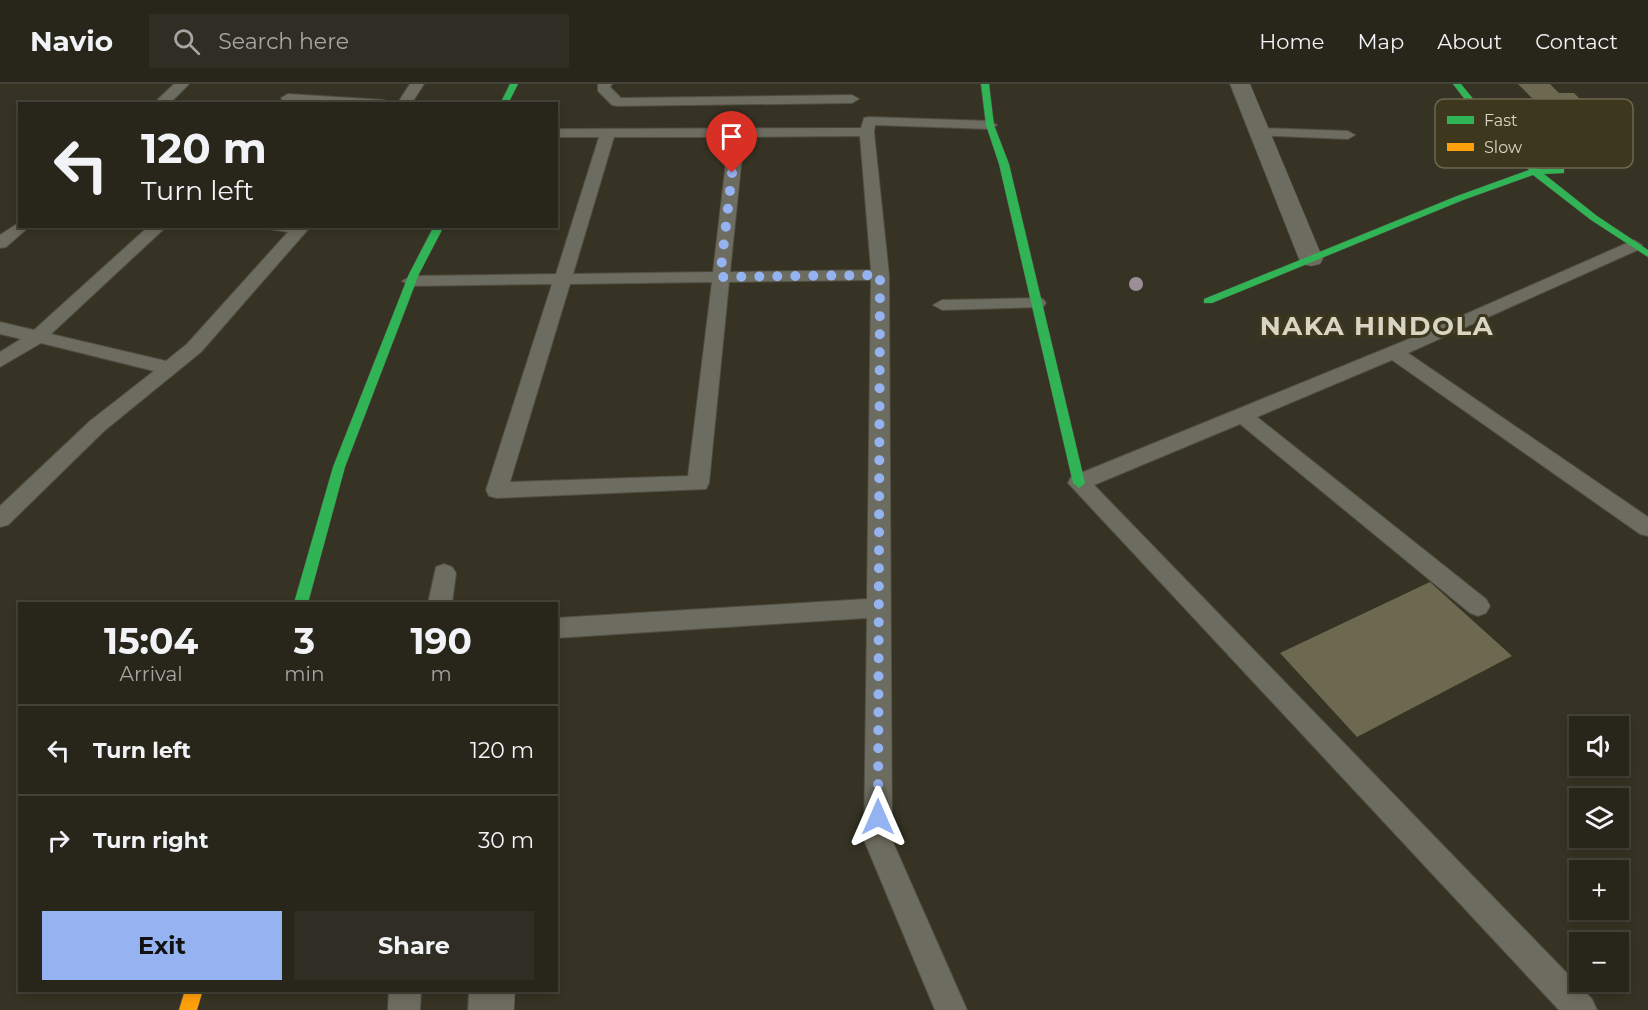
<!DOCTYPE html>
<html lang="en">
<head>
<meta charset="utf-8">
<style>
	:root { --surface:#28261b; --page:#302e24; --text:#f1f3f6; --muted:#a5a5a3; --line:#44433a; --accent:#95b2f1 }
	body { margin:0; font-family:Montserrat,sans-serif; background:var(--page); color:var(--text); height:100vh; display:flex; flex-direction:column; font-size:22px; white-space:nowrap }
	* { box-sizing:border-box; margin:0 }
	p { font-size:20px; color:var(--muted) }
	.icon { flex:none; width:33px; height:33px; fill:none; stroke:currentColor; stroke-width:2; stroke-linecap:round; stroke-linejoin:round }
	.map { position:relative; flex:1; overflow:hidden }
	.side { position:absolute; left:18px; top:518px; width:540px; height:390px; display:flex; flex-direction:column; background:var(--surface); border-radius:0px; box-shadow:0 3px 9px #0003,0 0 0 2px var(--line) }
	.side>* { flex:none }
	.guide { position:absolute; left:18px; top:18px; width:540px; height:126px; border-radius:0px; box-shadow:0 3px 9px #0003,0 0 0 2px var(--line); background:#28261b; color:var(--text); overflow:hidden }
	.buttons { position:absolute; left:1569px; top:632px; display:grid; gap:12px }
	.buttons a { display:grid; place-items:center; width:60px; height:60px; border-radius:0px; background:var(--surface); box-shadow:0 3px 9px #0003,0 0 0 2px var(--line); font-size:30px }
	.pin { position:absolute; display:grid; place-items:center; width:51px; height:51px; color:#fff; margin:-62px -26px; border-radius:50% 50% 50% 0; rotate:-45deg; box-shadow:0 0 6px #0007 }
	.pin .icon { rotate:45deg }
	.me { position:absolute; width:66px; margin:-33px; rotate:0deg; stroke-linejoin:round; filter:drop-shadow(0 0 4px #0008) }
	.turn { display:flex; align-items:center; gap:21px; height:126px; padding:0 24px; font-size:27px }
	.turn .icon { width:78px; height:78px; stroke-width:2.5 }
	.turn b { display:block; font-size:42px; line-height:51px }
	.eta { display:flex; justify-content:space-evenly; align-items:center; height:102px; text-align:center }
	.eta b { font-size:36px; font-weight:700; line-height:42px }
	.primary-button { display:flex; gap:12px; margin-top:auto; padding:12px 24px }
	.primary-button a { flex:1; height:69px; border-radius:0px; background:var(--accent); color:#111; font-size:24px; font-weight:700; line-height:69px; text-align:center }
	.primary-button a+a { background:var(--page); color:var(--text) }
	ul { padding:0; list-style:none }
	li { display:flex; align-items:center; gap:18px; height:90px; padding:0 24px; border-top:2px solid var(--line) }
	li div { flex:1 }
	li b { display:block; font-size:22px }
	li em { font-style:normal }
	header { display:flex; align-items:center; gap:36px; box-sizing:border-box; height:84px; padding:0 30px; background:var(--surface); border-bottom:2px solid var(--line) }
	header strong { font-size:28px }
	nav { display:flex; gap:33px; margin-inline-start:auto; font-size:21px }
	.search { width:420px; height:54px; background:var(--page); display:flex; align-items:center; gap:15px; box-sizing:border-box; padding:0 21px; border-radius:0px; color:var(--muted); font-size:22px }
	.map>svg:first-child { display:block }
	.building { fill:#6d6951 }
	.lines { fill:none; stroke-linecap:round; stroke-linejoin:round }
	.lane-casing { stroke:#514e42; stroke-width:2 }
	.street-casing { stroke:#514e42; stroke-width:1 }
	.fast-casing { stroke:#514e42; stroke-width:1 }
	.slow-casing { stroke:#514e42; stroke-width:1 }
	.lane { fill:#6d6c60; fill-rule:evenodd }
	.street { fill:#6d6c60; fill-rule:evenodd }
	.fast { fill:#30b455; fill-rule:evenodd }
	.slow { fill:#ff9f0a; fill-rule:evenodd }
	.tree { fill:#9e8c98 }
	.route { stroke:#95b2f1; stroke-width:10; stroke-dasharray:0 18 }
	.labels { text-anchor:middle; stroke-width:6; stroke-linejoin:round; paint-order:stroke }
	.district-label { font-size:26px; font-weight:bold; letter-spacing:1.5px; fill:#d8d5c5; stroke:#3d381d }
	.key { fill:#3d381d; stroke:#6c674f; stroke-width:1.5 }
	.key-label { font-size:16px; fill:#d8d5c5 }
</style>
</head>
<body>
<header>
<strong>Navio</strong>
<div class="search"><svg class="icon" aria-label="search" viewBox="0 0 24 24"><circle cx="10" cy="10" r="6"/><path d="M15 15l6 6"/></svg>Search here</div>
<nav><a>Home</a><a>Map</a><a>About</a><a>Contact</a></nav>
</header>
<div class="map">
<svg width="1648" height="926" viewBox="0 0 1648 926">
	<rect width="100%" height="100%" fill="#363324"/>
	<path class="building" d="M1518,0h32l9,9h15l7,7 -48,-1z
		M1430,498l82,74 -155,81 -77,-84z"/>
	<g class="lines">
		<g class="lane-casing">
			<path id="lane" d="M174,0h15l-20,20h-16z
				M410,0h14l-13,20h-14z
				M598,0h14l-2,3 11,11 231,-3 7,4 -7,4 -235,3 -5,-1 -14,-14z
				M288,10l96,6 7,4 -108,-3 -2,-3z
				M869,33l121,4 7,4 -7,4 -115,-4 -1,7 15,143 3,565 75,170h-32l-71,-170 3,-222 -311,20v-20l311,-19 4,-319 -142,2 -20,201 -3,6 -209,9 -8,-2 -3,-6 66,-206 -141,2 -9,-5 9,-5 145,-2 43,-137h-43v-8l305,-1 3,-10zM860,52l11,134 -141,2 14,-135zM614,53h115l-16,135 -140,2zM712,198l-24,194 -178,6 60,-198z
				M1259,44l89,3 7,4 -7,4 -94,-4 -2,-3 2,-3z
				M20,138v4h10l-24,21 -6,1v-13z
				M149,142h18l-116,108 115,27 21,-17 101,-112 -19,-3 -2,-3h44l-110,126 -97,79 -96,94 -8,2v-21l90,-85 64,-50 -113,-28 -41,24v-15l21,-13 -21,-5v-12l34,8z
				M1634,156l8,5 -2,4 -232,104 240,164v19l-8,-2 -248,-174 -135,57 229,182 4,7 -4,7 -8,3 -8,-3 -230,-189 -146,61 498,514 5,11h-38l-491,-527 3,-6 338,-138z
				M1037,214l6,1 3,4 -3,4 -101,3 -9,-5 9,-5z
				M444,480l8,3 4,6 -4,30h-24l8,-36z
				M389,906h32l-1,20h-32z"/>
		</g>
		<g class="street-casing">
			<path id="street" d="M1230,0h20l73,175 -3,5 -9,2 -9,-2 -3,-5z
				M469,906h46l-1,20h-46z"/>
		</g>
		<g class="fast-casing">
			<path id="fast" d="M510,0h8l-10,20h-8z
				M981,0h8l5,41 15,39 76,319 -6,5 -6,-5 -74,-319 -13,-39z
				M1453,0h8l40,49 37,36h26v4l-20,1 53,42 51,34v7l-57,-37 -58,-45 -70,25 -251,103h-8v-4l253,-103 72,-26 -35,-33z
				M434,142h10l-25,48 -74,193 -37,136h-14l39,-136 76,-193z"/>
		</g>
		<g class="slow-casing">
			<path id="slow" d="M185,906h18l-6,20h-18z"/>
		</g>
		<use href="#lane" class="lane"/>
		<use href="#street" class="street"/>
		<use href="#fast" class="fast"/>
		<use href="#slow" class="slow"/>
	</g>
	<circle class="tree" cx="1136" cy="200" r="7"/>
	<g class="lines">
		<path class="route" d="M732,89l-12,104 160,-2 -2,542"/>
	</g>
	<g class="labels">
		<g class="district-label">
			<text x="1377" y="251">NAKA HINDOLA</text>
		</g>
	</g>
	<rect x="1435" y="15" width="198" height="69" rx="9" class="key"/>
	<rect x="1447" y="32" width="27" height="8" fill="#30b455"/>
	<rect x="1447" y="59" width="27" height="8" fill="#ff9f0a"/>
	<g class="key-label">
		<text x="1484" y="42">Fast</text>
		<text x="1484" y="69">Slow</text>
	</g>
</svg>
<div class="buttons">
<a><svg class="icon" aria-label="sound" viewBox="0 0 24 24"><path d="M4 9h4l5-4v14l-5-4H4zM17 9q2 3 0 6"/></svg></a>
<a><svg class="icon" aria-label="layers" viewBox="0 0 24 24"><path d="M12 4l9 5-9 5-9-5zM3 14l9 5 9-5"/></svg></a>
<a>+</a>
<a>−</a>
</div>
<div class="pin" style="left:732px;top:89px;background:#d93025"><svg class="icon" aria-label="arrive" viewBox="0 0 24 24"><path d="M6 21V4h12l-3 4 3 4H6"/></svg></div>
<svg class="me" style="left:878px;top:733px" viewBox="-20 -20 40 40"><path d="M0-17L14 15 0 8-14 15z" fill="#95b2f1" stroke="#fff" stroke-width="4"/></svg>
<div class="guide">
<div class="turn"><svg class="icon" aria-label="left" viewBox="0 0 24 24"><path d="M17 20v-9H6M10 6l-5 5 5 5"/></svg><div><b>120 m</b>Turn left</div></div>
</div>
<section class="side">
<div class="eta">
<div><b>15:04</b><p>Arrival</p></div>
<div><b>3</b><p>min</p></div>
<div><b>190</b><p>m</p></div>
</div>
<ul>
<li><svg class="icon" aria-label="left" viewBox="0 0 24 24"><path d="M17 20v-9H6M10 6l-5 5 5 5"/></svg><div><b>Turn left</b></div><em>120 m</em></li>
<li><svg class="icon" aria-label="right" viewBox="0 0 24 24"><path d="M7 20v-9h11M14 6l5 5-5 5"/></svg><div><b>Turn right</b></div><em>30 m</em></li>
</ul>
<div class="primary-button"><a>Exit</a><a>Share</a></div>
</section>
</div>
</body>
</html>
